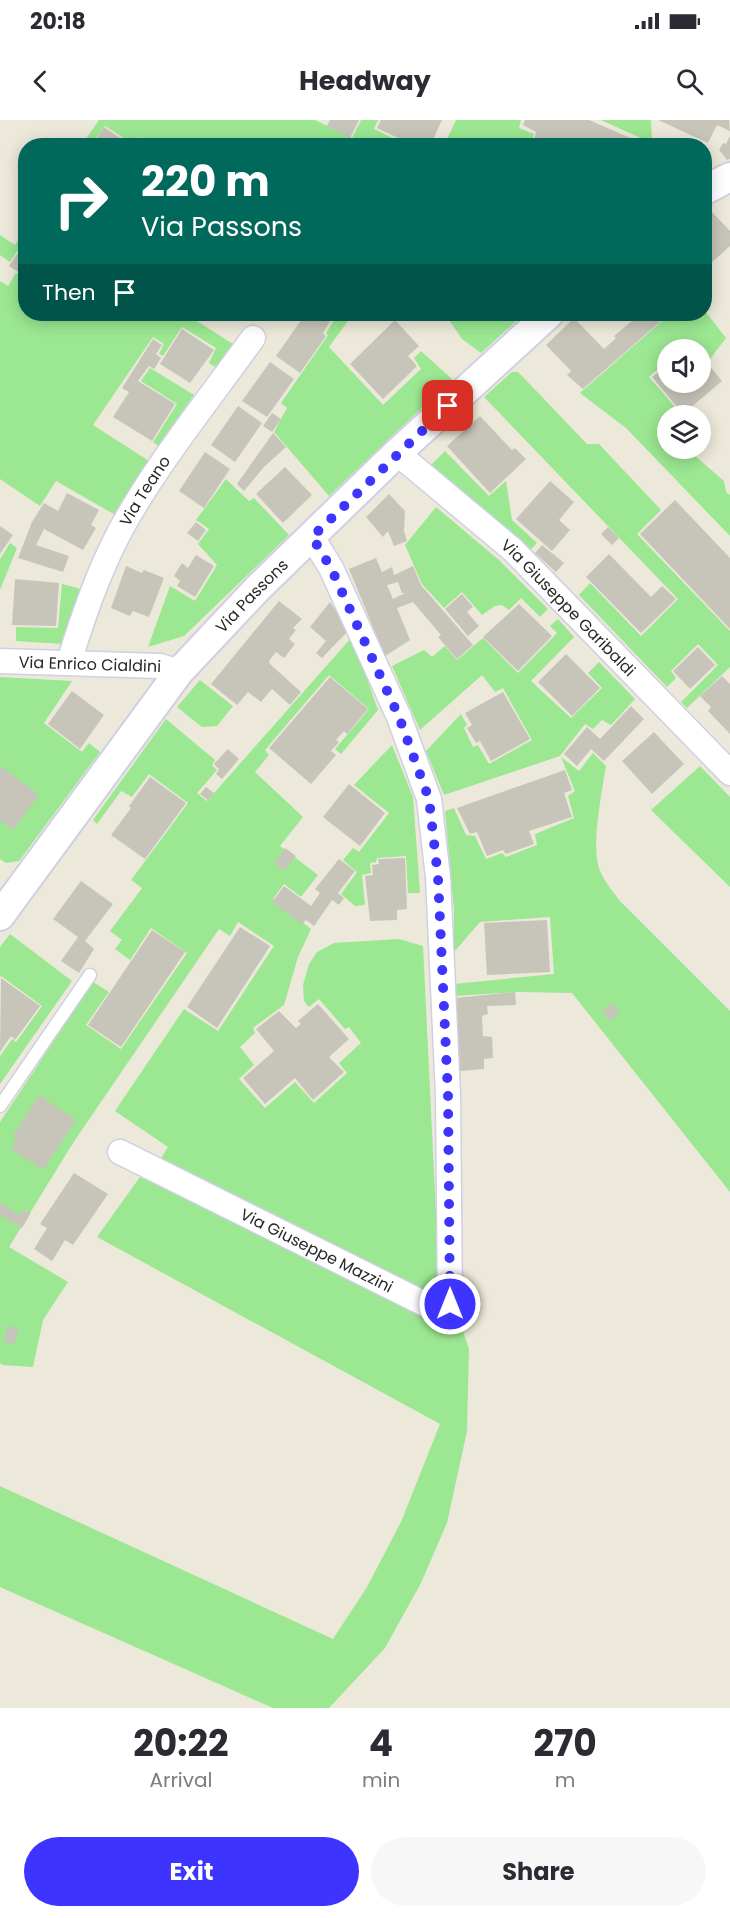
<!DOCTYPE html>
<html lang="en">
<head>
<meta charset="utf-8">
<style>
	:root { --surface:#fff; --page:#f7f7f7; --text:#2b2b33; --muted:#7c7c81; --accent:#3e34ff }
	body { margin:0; font-family:Poppins,sans-serif; background:var(--page); color:var(--text); height:100vh; display:flex; flex-direction:column; font-size:22px; white-space:nowrap }
	* { box-sizing:border-box; margin:0 }
	p { font-size:20px; color:var(--muted) }
	.icon { flex:none; width:33px; height:33px; fill:none; stroke:currentColor; stroke-width:2; stroke-linecap:round; stroke-linejoin:round }
	.map { position:relative; height:1588px; overflow:hidden }
	.side { display:flex; flex-direction:column; background:var(--surface); flex:1 }
	.side>* { flex:none }
	.hud { position:absolute; left:18px; top:18px; width:694px; height:183px; border-radius:24px; box-shadow:0 3px 15px #0003; background:#00695c; color:#fff; overflow:hidden }
	.tools { position:absolute; left:657px; top:219px; display:grid; gap:12px }
	.tools a { display:grid; place-items:center; width:54px; height:54px; border-radius:50%; background:var(--surface); box-shadow:0 3px 15px #0003; font-size:30px }
	.pin { position:absolute; display:grid; place-items:center; width:51px; height:51px; color:#fff; margin:-26px; border-radius:12px; box-shadow:0 3px 9px #0006 }
	.me { position:absolute; width:66px; margin:-33px; rotate:0deg; stroke-linejoin:round; filter:drop-shadow(0 0 4px #0008) }
	.turn { display:flex; align-items:center; gap:21px; height:126px; padding:0 24px; font-size:27px }
	.turn .icon { width:78px; height:78px; stroke-width:2.5 }
	.turn b { display:block; font-size:42px; line-height:51px }
	.then { display:flex; align-items:center; height:57px; padding:0 24px; background:#0003; gap:12px; font-size:22px }
	.eta { display:flex; justify-content:space-evenly; align-items:center; height:102px; text-align:center }
	.eta b { font-size:36px; font-weight:700; line-height:42px }
	.action { display:flex; gap:12px; margin-top:auto; padding:12px 24px }
	.action a { flex:1; height:69px; border-radius:36px; background:var(--accent); color:#fff; font-size:24px; font-weight:700; line-height:69px; text-align:center }
	.action a+a { background:var(--page); color:var(--text) }
	.status { display:flex; justify-content:space-between; align-items:center; height:42px; padding:0 30px; background:var(--surface); direction:ltr }
	.status svg { height:16px; fill:currentColor }
	header { display:flex; justify-content:space-between; align-items:center; height:78px; padding:0 24px; background:var(--surface); font-size:27px; font-weight:700 }
	.map>svg:first-child { display:block }
	.green { fill:#9be792 }
	.building { fill:#c7c5b9; fill-rule:evenodd }
	.lines { fill:none; stroke-linecap:round; stroke-linejoin:round }
	.service-casing { stroke:#d0cfe3; stroke-width:15 }
	.minor-casing { stroke:#d0cfe3; stroke-width:27 }
	.tertiary-casing { stroke:#d0cfe3; stroke-width:32 }
	.service { stroke:#fff; stroke-width:12 }
	.minor { stroke:#fff; stroke-width:24 }
	.tertiary { stroke:#fff; stroke-width:28 }
	.route { stroke:#3e34ff; stroke-width:10; stroke-dasharray:0 18 }
	.labels { text-anchor:middle; stroke-width:4.5; stroke-linejoin:round; paint-order:stroke }
	.street-label { font-size:16px; fill:#292929; stroke:#fff }
</style>
</head>
<body>
<div class="status"><b>20:18</b><svg viewBox="0 0 49 12"><path d="M0 12V9h3v3zM5 12V6h3v6zM10 12V3h3v9zM15 12V0h3v12zM26 1h20v11H26zM47 4h2v5h-2z"/></svg></div>
<header><svg class="icon" aria-label="back" viewBox="0 0 24 24"><path d="M15 5l-7 7 7 7"/></svg>Headway<svg class="icon" aria-label="search" viewBox="0 0 24 24"><circle cx="10" cy="10" r="6"/><path d="M15 15l6 6"/></svg></header>
<div class="map">
<svg width="730" height="1588" viewBox="0 0 730 1588">
	<rect width="100%" height="100%" fill="#ece9da"/>
	<path class="green" d="M99,0h216l37,18 9,-18h17l-4,9 33,16h-257l-12,-8 -5,7 -28,-18 -14,19 -10,1z
		M456,0h65l-2,8 15,6 -4,11h-86z
		M601,0h50l1,23 -49,-22z
		M25,109v10l-15,23 -10,-7v-20l15,10z
		M16,153l9,6 1,35h50l11,7 5,-7h49l4,2 3,-2h38l47,30 -16,24 -8,-5 7,-15 -34,-21 -19,29 -4,-2 5,-10 -11,-7 -60,88 56,36 -32,55 -61,-35 -16,25 -40,-27v-198l8,5z
		M705,191l21,27 -16,21 -18,-19 -11,9 -13,1 -1,11 -18,16 33,38 -14,1v32l19,1 37,32 2,11 4,3v41l-104,-108 -46,-35 90,-79h35z
		M325,194h28l-24,33 54,58 38,-36 -7,-11 7,-7 31,28 -123,117 -55,-64 13,-24 -6,-5 47,-68 -2,-2 8,-13z
		M445,194h79l-43,39 -19,-14z
		M150,248l44,27 -36,51 -5,-4 24,-38 -36,-23z
		M512,252h6l5,5 64,67h12l62,66 -24,24 93,97v36l-43,41 -6,-6 37,-37 -20,-21 -27,27 5,7 -9,9 -88,-92 11,-12 51,53 37,-37 -194,-202z
		M445,331l44,45 17,-15 6,39 25,23 -7,7 -99,-85z
		M226,359l23,22 5,-3 35,37 -105,101 -36,11 22,-61 25,15 22,-36 -19,-21 11,-15 -13,-9z
		M436,387l64,54 48,48 -8,8 -19,-19 -12,12 -7,-5 -7,1 -13,9 -20,-23 -18,16 -22,-24 -17,-39z
		M10,423l7,5 -17,42v-31z
		M62,464l19,5 -18,55 -47,-3v-14l42,1z
		M558,499l16,18 -43,44 40,37 31,-30 -14,-15 11,-11 36,37 -24,26 -9,-5 -9,9 -8,-5 -25,32 -116,39 -18,-44 35,-37 6,11 -3,3 9,19 5,-2 11,19 43,-24 -29,-52 -8,4 -13,-17 -62,55 -28,-64 32,-16 8,7 13,-11 12,14 26,-22 35,35 39,-40 -7,-7z
		M352,517l26,73 -37,44 -6,-5 34,-40 -40,-34 -64,75 4,5 -14,17 48,45 -23,29 38,29 -17,22 -17,-13 -11,15 38,30 -13,28 -14,48 -31,23 2,5 -15,14 14,18 -15,14 26,29 30,-26 19,21 33,-30 -8,-10 22,-20 -12,-16 -4,2 -26,-30 -10,8 -5,-6 -1,-16 6,-21 8,-12 17,-9 65,-4 24,7 17,350 -13,1 -267,-137 8,-13 -53,-36 69,-102 34,22 56,-85 -36,-24 -8,14 -11,-7 -146,214 -64,104 59,35 -25,38 -10,47 -31,-2 -2,-2v-241l93,-140 16,10 -23,33 35,24 66,-96 -36,-25 -21,32 -15,-11 7,-9 -12,-9 32,-43 -11,-8 57,-77 -39,-29 -17,23 -11,-6 -24,33 -4,-4 73,-101 49,41 -3,5 5,5 -20,23 10,8z
		M0,557l72,4 -28,42 38,29 7,-9 11,9 -81,109 -13,2 -6,-4z
		M200,560l33,26 -16,20 -15,1 -25,-20z
		M392,625l21,52 7,96h-12l-2,-37 -29,2 -1,4 -6,1 1,10 -9,2 3,30 -10,1 -14,-12 16,-22 -14,-12 10,-12 6,4 30,-39 -35,-28z
		M593,633l13,13c-4,26 -15,79 -7,102 4,12 13,22 20,32l111,111v181l-158,-199 -53,-1 -65,4v-12l100,-10 -4,-57 -70,5 -26,30v-43l-9,-98 9,-3 12,27 9,1 11,23 16,-6 4,4 31,-12 -2,-11 39,-16 -6,-22 7,-5 -14,-34 18,14z
		M700,646l30,31v90l-79,-77z
		M10,814l62,47 -72,103v-28l12,-17 4,3 26,-36 -41,-30 -1,1v-30z
		M140,1057l290,141 24,-13 15,44 -2,82 -20,92 -26,60 -36,65 -56,60h-56l-273,-121v-101l333,153 34,-52 34,-65 39,-98 -343,-187z"/>
	<path class="building" d="M330,0h29l-9,18 -23,-12z
		M381,0h61l-12,26h-15l-38,-18z
		M525,0h64l60,26h-79l-5,-3 -1,3h-32l4,-14 -13,-7z
		M658,0h71l1,11 -13,-6 -9,18z
		M104,7l28,19h-40z
		M730,16v23l-3,1 -8,-10 4,-7 3,1z
		M712,92l18,19v15l-21,19 -4,-4v-43z
		M26,121v36l-17,-11z
		M310,194h11l10,6 -8,13 3,3 -26,37 -24,-17 26,-37 3,2z
		M637,194h32l-86,75 -16,-14 4,-4 -25,-26 28,-27 30,31 12,-11 -2,-2 24,-20z
		M395,200l24,26 -11,10 9,10 -34,33 -33,-35z
		M182,209l32,21 -24,33 -30,-19z
		M153,219l9,6 -6,9 5,4 -7,11 -5,-3 -11,15 37,23 -23,37 -39,-24 16,-25 -7,-4z
		M700,234l22,27 -39,33 -31,-37 16,-12v17h32z
		M270,242l24,17 -27,38 -25,-16z
		M238,286l24,17 -27,39 -24,-17z
		M272,293l9,6 -9,13 -9,-6z
		M480,296l32,34 3,-2 11,11 -36,34 -43,-47z
		M273,313l13,14 -22,20 -20,24 -7,-7z
		M205,332l25,17 -26,39 -25,-17z
		M285,347l27,28 -29,28 -27,-29z
		M550,361l24,21 -15,18 11,10 -18,21 -36,-32z
		M67,373l32,17 -8,15 5,3 -13,22 -39,-21 -8,16 33,11 -6,16 -45,-14 14,-36 12,-19 14,8z
		M389,374l16,17 -1,20 3,10 -13,5 -6,-15 -5,6 -17,-20z
		M675,380l55,58v71l-90,-95z
		M196,402l10,8 -8,11 -11,-8z
		M0,406l13,9 -13,19z
		M608,407l11,11 -7,7 -11,-11z
		M542,425l22,18 -8,9 -21,-19z
		M609,434l42,43 11,-11 14,13 -35,34 -55,-56z
		M196,435l18,11 -19,31 -18,-11 3,-5 -6,-5 8,-13 6,5z
		M376,438l6,14 10,-5 2,8 19,-9 8,19 52,60 -16,14 -19,-22 3,-2 -28,-33 -16,6 13,32 -25,16 -36,-87zM398,462l4,11h3l-12,6 -6,-14z
		M126,446l16,7 2,-3 20,8 -15,39 -16,-6 -3,5 -19,-8z
		M15,459l44,4 -3,43 -44,-1z
		M462,474l11,13 -6,5 12,14 -11,10 -23,-27z
		M279,481l23,18 -9,9 3,2 -7,9 6,5 -11,14 -8,-6 -7,9 1,3 31,28 -11,13 -18,-16 -11,13 -13,-10 -11,13 -26,-21z
		M330,482l19,28 -27,28 -6,-5 10,-12 -16,-14z
		M519,484l33,32 -34,35 -35,-34z
		M698,527l17,18 -25,24 -17,-18z
		M566,534l34,34 -28,28 -34,-34z
		M722,556l8,8v50l-22,-23 3,-4 -11,-11z
		M330,557l38,32 -21,25 -3,-3 -8,9 3,2 -8,9 5,4 -25,29 -42,-36z
		M72,571l32,24 -24,34 -32,-25z
		M503,572l27,47 -39,22 -11,-20 -4,2 -9,-15 5,-3 -7,-12z
		M631,586l13,13 -40,42 -13,-12 -14,17 -13,-12 23,-27 13,12z
		M654,612l30,32 -32,30 -30,-33z
		M228,629l11,10 -17,20 -6,-5 3,-5 -5,-5z
		M0,646l39,29 -26,35 -13,-10z
		M565,650l7,20 -8,3 8,24 -43,14 5,13 -28,10 -3,-4 -16,6 -10,-24 -7,2 -13,-26z
		M150,657l36,26 -41,56 -34,-24 20,-27 -2,-2z
		M349,664l36,29 -25,33 -37,-29z
		M206,667l8,6 -6,7 -8,-6z
		M285,728l11,8 -12,15 -10,-8z
		M405,738l2,51 -10,1v10l-27,1 -5,-45 8,-1 -1,-10 7,-1 -1,-5z
		M339,739l16,12 -17,22 6,5 -5,7 -7,-5 -18,26 -8,-6 -4,4 -30,-22 12,-16 27,20 9,-13 -5,-4z
		M81,761l32,23 -28,37 9,8 -15,24 -18,-12 17,-24 -25,-18z
		M547,800l3,52 -63,3 -3,-52z
		M240,807l30,19 -53,82 -30,-21z
		M152,810l33,22 -64,95 -33,-22z
		M1,858l39,28 -25,34 -4,-4 -11,16z
		M515,872l1,13 -29,1 1,8 -6,2 1,20 9,1 1,21 -9,1v10l-24,2 -5,-73z
		M612,883l8,9 -10,9 -8,-10z
		M318,884l31,35 -20,18 15,15 -31,28 -18,-22 -30,26 -22,-26 31,-27 -18,-22 23,-18 17,17 5,-4 -3,-3z
		M39,975l37,25 -33,50 -32,-21 6,-9 -5,-3z
		M74,1053l34,21 -35,51 -8,-5 -13,21 -18,-12 13,-21 -7,-4z
		M0,1082l19,13 3,-5 9,3 -9,15 -22,-13z
		M7,1206l11,2 -3,16 -11,-2z"/>
	<g class="lines">
		<g class="service-casing">
			<path id="service" d="M0,986l90,-131"/>
		</g>
		<g class="minor-casing">
			<g id="minor">
				<path id="s1" d="M397,333l116,97 217,223"/>
				<path id="s2" d="M0,541l160,5 19,6"/>
				<path id="s3" d="M69,542c14,-45 29,-89 51,-131 37,-68 88,-130 133,-193"/>
				<path id="s4" d="M120,1032l317,158 13,-6 -2,-209 -10,-218 -9,-78 -30,-82 -68,-149 -19,-31"/>
			</g>
		</g>
		<g class="tertiary-casing">
			<g id="tertiary">
				<path d="M705,70l25,-13"/>
				<path id="s5" d="M0,796l179,-244 78,-83 140,-136 152,-139"/>
			</g>
		</g>
		<use href="#service" class="service"/>
		<use href="#minor" class="minor"/>
		<use href="#tertiary" class="tertiary"/>
	</g>
	<g class="lines">
		<path class="route" d="M448,286l-136,131 19,31 68,149 30,82 9,78 10,218 2,209"/>
	</g>
	<g class="labels">
		<g class="street-label">
			<text dy="6" stroke="none"><textPath href="#s3" startOffset="188">Via Teano</textPath></text>
			<text dy="6" stroke="none"><textPath href="#s5" startOffset="408">Via Passons</textPath></text>
			<text dy="6" stroke="none"><textPath href="#s1" startOffset="231">Via Giuseppe Garibaldi</textPath></text>
			<text dy="6" stroke="none"><textPath href="#s2" startOffset="90">Via Enrico Cialdini</textPath></text>
			<text dy="6" stroke="none"><textPath href="#s4" startOffset="220">Via Giuseppe Mazzini</textPath></text>
		</g>
	</g>
</svg>
<div class="tools">
<a><svg class="icon" aria-label="sound" viewBox="0 0 24 24"><path d="M4 9h4l5-4v14l-5-4H4zM17 9q2 3 0 6"/></svg></a>
<a><svg class="icon" aria-label="layers" viewBox="0 0 24 24"><path d="M12 4l9 5-9 5-9-5zM3 14l9 5 9-5"/></svg></a>
</div>
<div class="pin" style="left:448px;top:286px;background:#d93025"><svg class="icon" aria-label="arrive" viewBox="0 0 24 24"><path d="M6 21V4h12l-3 4 3 4H6"/></svg></div>
<svg class="me" style="left:450px;top:1184px" viewBox="-20 -20 40 40"><circle r="17" fill="#3e34ff" stroke="#fff" stroke-width="3"/><path d="M0-11L8 9 0 5-8 9z" fill="#fff"/></svg>
<div class="hud">
<div class="turn"><svg class="icon" aria-label="right" viewBox="0 0 24 24"><path d="M7 20v-9h11M14 6l5 5-5 5"/></svg><div><b>220 m</b>Via Passons</div></div>
<div class="then">Then<svg class="icon" aria-label="arrive" viewBox="0 0 24 24"><path d="M6 21V4h12l-3 4 3 4H6"/></svg></div>
</div>
</div>
<section class="side">
<div class="eta">
<div><b>20:22</b><p>Arrival</p></div>
<div><b>4</b><p>min</p></div>
<div><b>270</b><p>m</p></div>
</div>
<div class="action"><a>Exit</a><a>Share</a></div>
</section>
</body>
</html>
